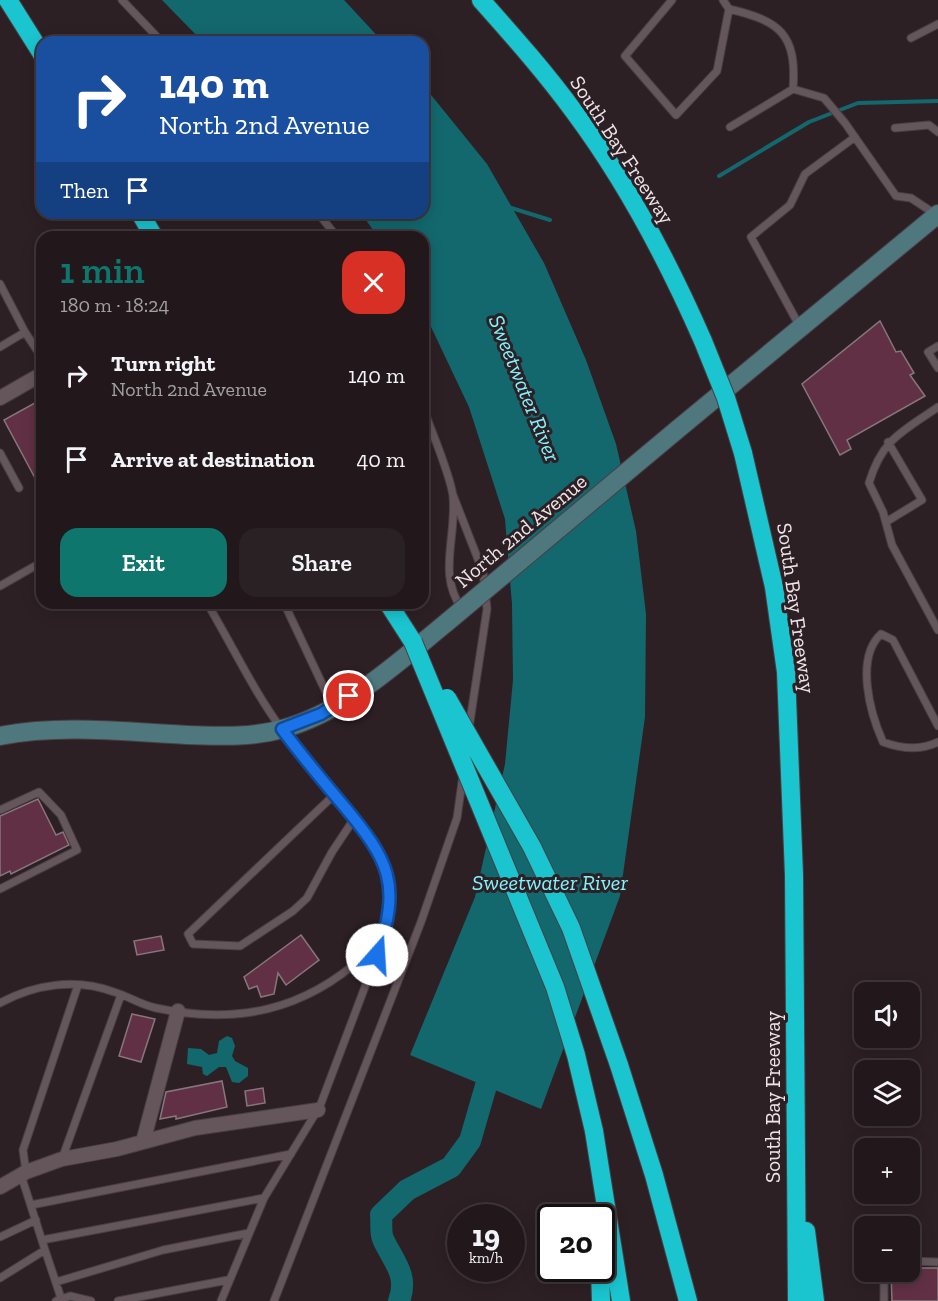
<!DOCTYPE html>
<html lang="en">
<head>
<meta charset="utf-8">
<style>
	:root { --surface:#22181c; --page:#2a2125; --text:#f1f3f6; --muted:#a2a0a3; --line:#3f373b; --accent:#0f766e }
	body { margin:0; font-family:"Zilla Slab",serif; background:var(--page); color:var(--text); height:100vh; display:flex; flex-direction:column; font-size:22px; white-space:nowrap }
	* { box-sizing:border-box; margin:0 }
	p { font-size:20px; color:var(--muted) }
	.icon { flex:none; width:33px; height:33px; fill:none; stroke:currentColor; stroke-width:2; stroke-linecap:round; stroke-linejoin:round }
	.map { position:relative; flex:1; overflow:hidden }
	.drawer { position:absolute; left:36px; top:231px; width:393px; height:378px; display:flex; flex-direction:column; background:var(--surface); border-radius:18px; box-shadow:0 3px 15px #0003,0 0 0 2px var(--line) }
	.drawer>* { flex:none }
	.banner { position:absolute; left:36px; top:36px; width:393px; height:183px; border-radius:18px; box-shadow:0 3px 15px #0003,0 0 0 2px var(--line); background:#1a4fa0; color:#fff; overflow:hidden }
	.fabs { position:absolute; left:854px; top:982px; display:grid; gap:12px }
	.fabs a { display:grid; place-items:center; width:66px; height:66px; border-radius:12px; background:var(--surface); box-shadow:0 3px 15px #0003,0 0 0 2px var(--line); font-size:30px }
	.speed { position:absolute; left:447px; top:1204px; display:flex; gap:12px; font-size:30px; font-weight:700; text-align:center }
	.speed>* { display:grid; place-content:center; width:78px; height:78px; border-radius:50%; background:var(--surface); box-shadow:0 3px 15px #0003,0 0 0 2px var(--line); line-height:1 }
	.speed small { font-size:15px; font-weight:400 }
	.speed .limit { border:3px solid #111; border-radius:9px; background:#fff; color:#111 }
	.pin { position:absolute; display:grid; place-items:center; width:51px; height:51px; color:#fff; margin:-26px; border:3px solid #fff; border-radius:50%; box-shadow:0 2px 6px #0007 }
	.me { position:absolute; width:66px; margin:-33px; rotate:19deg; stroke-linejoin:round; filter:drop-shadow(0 0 4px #0008) }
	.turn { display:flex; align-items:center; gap:21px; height:126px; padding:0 24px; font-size:27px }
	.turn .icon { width:78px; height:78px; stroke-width:2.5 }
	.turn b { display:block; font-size:42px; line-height:51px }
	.then { display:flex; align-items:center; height:57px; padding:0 24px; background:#0003; gap:12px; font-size:22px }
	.round { display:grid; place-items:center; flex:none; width:63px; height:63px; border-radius:18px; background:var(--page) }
	.summary { display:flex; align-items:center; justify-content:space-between; height:102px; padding:0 24px }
	h1 { font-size:36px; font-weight:600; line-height:45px; color:var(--accent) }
	.button { display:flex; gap:12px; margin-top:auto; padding:12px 24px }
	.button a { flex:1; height:69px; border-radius:18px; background:var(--accent); color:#fff; font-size:24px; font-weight:600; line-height:69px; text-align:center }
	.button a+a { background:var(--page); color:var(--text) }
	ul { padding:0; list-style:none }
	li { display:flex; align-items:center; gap:18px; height:84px; padding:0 24px }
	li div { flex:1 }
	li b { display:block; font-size:22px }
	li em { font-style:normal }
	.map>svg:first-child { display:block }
	.water { fill:#13686e }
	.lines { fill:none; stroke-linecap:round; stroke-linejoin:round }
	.stream { stroke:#13686e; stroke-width:4 }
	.river { stroke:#13686e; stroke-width:22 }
	.building { fill:#623044; stroke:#86777c; stroke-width:1.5 }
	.lane-casing { stroke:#493f42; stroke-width:9 }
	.street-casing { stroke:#493f42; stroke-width:16 }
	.secondary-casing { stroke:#493f42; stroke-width:20 }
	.highway-casing { stroke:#493f42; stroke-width:20 }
	.lane { stroke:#65565b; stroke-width:7 }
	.street { stroke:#65565b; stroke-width:14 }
	.secondary { stroke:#4e777e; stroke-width:18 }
	.highway { stroke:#1ac5d0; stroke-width:18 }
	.secondary-bridge-casing { stroke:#493f42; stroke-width:20; stroke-linecap:butt }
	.highway-bridge-casing { stroke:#493f42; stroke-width:20; stroke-linecap:butt }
	.secondary-bridge { stroke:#4e777e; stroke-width:18 }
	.highway-bridge { stroke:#1ac5d0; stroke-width:18 }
	.route-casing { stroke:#114b97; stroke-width:15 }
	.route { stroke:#1a73e8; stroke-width:10 }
	.labels { text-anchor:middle; stroke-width:6; stroke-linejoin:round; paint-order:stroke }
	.street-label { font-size:21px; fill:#eee5e8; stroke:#2d2025 }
	.water-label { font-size:22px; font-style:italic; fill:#82f4fe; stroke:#2d2025 }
</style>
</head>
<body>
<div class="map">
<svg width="938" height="1301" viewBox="0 0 938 1301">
	<rect width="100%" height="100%" fill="#2d2025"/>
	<path class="water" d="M162,0h182l39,42h-180z
		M423,85l64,79 57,99 42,97 30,84 20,87 10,83 -1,103 -25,179 -79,213 -131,-54 65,-158 30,-133 8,-84 -1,-76 -7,-85 -36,-112 -46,-97v-73h-45l-17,-24h62z
		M227,1036l5,2 3,8 -3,10 3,5 13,7v8l-9,7 -7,-1 -6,-15h-7l-12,9 -4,-2 -1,-7 -15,-3 1,-16 13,1 8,6 8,-2 2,-12z"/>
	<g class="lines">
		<path class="stream" d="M719,176l90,-54 49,-19 80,-2
			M508,207l42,13"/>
		<path class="river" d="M399,1301c10,-26 -6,-40 -16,-62 -3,-7 -1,-17 -2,-24l26,-25 44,-23 19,-26 24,-83"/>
	</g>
	<path class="building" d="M880,321l16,31 5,-1 13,22 -4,2 15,21 -78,44 4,9 -11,6 -38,-71z
		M42,399v75l-7,4 -31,-58z
		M38,799l18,36 7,-3 6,13 -58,29 -1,-3 -10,5v-60z
		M301,935l18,25 -33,25 -8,-12 -4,21 -13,3 -4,-11 -8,3 -5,-12z
		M161,936l3,14 -27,5 -3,-14z
		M132,1014l23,5 -14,43 -22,-6z
		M222,1081l5,26 -51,12v-3l-16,3 6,-27z
		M263,1088l2,15 -18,3 -2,-15z
		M909,1268h29v33h-46l-1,-29h18z"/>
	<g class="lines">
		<g class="lane-casing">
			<path id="lane" d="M122,0l40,42
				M672,0l-47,56 51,59 41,-44 12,-62
				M723,0l6,9c51,12 68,25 64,80
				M911,38l27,-14
				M730,127l63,-38 31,9 21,25 51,73 15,2 24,16
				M895,128l34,-3 9,7
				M318,213l19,24
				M0,284l25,48
				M800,327l-49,-90 39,-32 15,-31 50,-37
				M938,346l-10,6 10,16
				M0,347l25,-15 17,26
				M423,407c8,24 27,66 30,89 4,41 -16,78 9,113
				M938,407c-36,25 -56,32 -69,76l14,29 9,33 46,85
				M0,453l19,35
				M453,495l30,77 4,37 -18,119
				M886,522l36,-22 -34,-58
				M0,586l42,-24
				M284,603l49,104
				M938,726l-45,-86 -12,-6c-26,24 -11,79 2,108 19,7 37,9 55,0
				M334,795l-146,139 5,10 47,2 53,-35 14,-13 25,-46 22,-33
				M0,810l39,-18 22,23 16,35 -77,39
				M0,1003c35,-19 76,-25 114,-11 14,4 27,13 42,16 80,17 148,3 209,-53 30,-27 32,-63 16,-99 -8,-18 -23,-32 -35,-47 -22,-26 -43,-50 -63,-78 -29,-39 -51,-86 -76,-128
				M62,1159l59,-164
				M26,1172l-3,-22 55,-165
				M31,1205l260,-51
				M0,1237l36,-17
				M42,1240l222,-42
				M45,1250l16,48
				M909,1261l29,1
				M884,1272v29
				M0,1278l45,-28 -24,-75
				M56,1282l107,-32 86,-17
				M56,1301l14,-5 21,5
				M118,1301l110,-21
				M221,1301l43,-103 56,-92 63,-167
				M274,1301l147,-379 36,-104 6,-43"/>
		</g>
		<g class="street-casing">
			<path id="street" d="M0,398l42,-24
				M143,1142l35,-131
				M0,1187l26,-15 36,-13 55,-10 78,-21 123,-18"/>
		</g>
		<g class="secondary-casing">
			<path id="secondary" d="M678,429l260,-215
				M0,736c61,-12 125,-4 187,-1 32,1 64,3 95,-6 63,-17 115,-66 164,-106"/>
		</g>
		<g class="highway-casing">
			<path id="highway" d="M8,0l34,54
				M481,0c32,36 65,73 94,113 52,70 93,148 128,228
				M140,213l14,24
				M743,453l31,134 12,85 8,203 3,426
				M388,603l25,39
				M619,1065l35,110 34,126
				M594,1131l27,170
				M806,1231l9,70
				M600,1269l1,32"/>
		</g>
		<use href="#lane" class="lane"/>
		<use href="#street" class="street"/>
		<use href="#secondary" class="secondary"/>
		<use href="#highway" class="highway"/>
		<g class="secondary-bridge-casing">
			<path id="secondary-bridge" d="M446,623l232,-194"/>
		</g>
		<g class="highway-bridge-casing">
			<path id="highway-bridge" d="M703,341l23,57 17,55
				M413,642l142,345 21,68 18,76
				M447,698l85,149 39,81 48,137"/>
		</g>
		<use href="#secondary-bridge" class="secondary-bridge"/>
		<use href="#highway-bridge" class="highway-bridge"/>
	</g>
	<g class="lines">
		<g class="route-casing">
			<path id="route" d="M349,696l-28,18 -39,15c19,26 40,51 61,76 46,55 59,79 34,150"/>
		</g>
		<use href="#route" class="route"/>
	</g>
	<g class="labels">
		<g class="street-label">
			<text transform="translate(622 150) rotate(57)" y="7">South Bay Freeway</text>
			<text transform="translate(521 531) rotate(-40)" y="7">North 2nd Avenue</text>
			<text transform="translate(796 608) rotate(82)" y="7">South Bay Freeway</text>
			<text transform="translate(773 1097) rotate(-90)" y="7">South Bay Freeway</text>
		</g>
		<g class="water-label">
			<text transform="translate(525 388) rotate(68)" y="8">Sweetwater River</text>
			<text x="550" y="890">Sweetwater River</text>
		</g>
	</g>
</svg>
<div class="fabs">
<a><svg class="icon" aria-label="sound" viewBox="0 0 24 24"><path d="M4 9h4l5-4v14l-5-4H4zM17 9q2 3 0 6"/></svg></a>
<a><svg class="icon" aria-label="layers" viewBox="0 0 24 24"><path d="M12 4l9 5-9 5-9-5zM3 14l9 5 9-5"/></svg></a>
<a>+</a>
<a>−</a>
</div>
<div class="speed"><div>19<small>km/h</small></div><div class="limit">20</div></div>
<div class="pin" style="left:349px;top:696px;background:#d93025"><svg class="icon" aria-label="arrive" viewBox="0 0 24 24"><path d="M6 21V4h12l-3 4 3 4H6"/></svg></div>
<svg class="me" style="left:377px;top:955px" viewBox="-20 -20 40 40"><circle r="19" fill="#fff"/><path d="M0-13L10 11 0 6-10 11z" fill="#1a73e8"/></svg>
<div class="banner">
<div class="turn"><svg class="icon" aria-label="right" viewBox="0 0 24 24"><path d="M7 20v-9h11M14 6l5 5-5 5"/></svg><div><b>140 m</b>North 2nd Avenue</div></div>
<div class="then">Then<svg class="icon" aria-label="arrive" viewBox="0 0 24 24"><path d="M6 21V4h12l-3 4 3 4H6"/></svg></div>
</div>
<section class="drawer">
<div class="summary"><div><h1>1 min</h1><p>180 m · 18:24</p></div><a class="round" style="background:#d93025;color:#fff"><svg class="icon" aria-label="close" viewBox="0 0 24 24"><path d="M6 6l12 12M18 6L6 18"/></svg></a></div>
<ul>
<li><svg class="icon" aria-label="right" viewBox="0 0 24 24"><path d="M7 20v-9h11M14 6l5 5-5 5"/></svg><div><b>Turn right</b><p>North 2nd Avenue</p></div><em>140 m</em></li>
<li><svg class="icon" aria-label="arrive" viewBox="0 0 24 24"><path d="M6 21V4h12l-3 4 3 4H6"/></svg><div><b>Arrive at destination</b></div><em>40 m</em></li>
</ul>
<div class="button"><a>Exit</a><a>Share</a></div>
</section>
</div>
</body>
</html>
